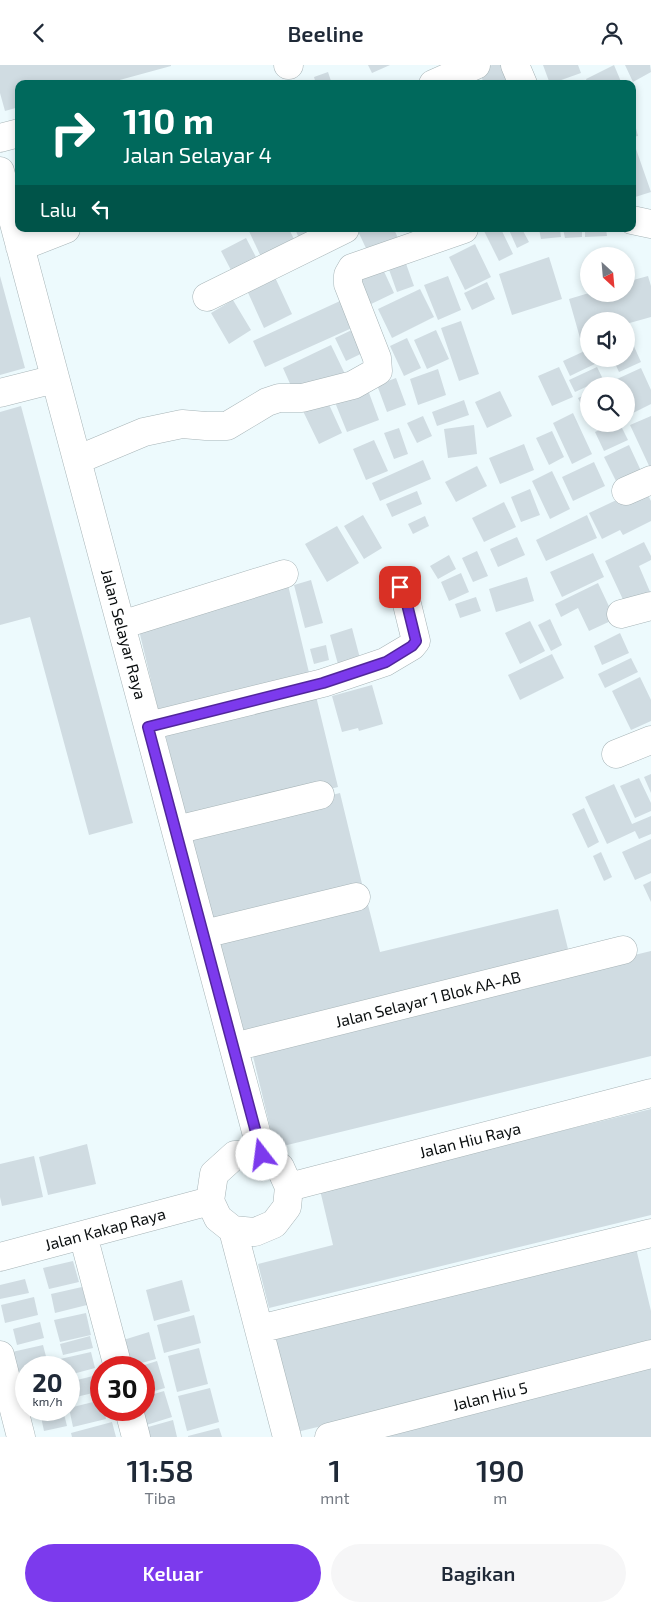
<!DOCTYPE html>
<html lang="id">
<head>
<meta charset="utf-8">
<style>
	:root { --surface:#fff; --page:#f6f6f7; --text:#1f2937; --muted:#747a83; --accent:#7c3aed }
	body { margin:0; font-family:"Exo 2",sans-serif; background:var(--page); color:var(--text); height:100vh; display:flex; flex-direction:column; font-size:19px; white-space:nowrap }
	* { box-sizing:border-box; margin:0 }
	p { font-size:16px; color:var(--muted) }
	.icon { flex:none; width:28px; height:28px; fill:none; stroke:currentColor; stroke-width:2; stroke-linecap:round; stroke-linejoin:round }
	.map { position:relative; height:1372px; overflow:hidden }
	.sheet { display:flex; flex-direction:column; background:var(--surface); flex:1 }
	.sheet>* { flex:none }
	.banner { position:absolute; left:15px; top:15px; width:621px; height:152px; border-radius:10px; box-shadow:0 2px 8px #0003; background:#00695c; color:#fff; overflow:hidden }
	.needle { width:32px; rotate:154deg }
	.controls { position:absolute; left:580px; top:182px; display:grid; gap:10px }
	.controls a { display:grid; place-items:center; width:55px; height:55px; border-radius:50%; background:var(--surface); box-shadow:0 2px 8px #0003; font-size:25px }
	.speed { position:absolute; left:15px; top:1291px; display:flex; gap:10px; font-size:25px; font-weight:700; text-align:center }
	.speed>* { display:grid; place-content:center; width:65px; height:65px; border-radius:50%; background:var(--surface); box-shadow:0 2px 8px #0003; line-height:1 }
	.speed small { font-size:12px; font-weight:400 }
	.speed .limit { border:8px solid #d22; background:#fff; color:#111 }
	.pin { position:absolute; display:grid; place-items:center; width:42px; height:42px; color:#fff; margin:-21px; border-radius:10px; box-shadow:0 2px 8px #0006 }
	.me { position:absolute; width:55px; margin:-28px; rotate:345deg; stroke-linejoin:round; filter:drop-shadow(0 0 4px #0008) }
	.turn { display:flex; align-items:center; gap:18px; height:105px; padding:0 25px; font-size:22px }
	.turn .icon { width:65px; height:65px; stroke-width:2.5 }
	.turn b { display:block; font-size:35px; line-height:42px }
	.then { display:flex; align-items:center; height:48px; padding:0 25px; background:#0003; gap:10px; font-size:19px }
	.eta { display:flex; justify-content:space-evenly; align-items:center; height:85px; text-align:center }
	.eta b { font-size:30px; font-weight:600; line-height:35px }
	.cta { display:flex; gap:10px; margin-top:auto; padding:10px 25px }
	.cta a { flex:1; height:58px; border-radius:30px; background:var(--accent); color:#fff; font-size:20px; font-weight:600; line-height:58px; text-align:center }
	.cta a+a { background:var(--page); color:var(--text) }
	header { display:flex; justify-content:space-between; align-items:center; height:65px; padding:0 25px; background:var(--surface); font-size:22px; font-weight:600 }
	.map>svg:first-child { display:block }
	.building { fill:#d0dce2 }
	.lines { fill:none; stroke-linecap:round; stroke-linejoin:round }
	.street-casing { stroke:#a7b4b7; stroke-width:29 }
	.street { stroke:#fff; stroke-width:28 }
	.route-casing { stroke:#51269a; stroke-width:12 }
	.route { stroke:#7c3aed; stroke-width:9 }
	.labels { text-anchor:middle; stroke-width:4; stroke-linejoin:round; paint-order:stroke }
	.street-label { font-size:16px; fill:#0a0e0f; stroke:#fff }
</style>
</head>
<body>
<header><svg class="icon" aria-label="back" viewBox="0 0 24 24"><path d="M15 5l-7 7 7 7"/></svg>Beeline<svg class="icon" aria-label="person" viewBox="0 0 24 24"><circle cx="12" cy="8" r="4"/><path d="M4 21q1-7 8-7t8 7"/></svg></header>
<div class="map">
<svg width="651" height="1372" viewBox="0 0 651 1372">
	<rect width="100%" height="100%" fill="#edfafd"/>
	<path class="building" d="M0,0h171v1l-66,18h-86v23l-14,4 -5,-18z
		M368,0h22l-18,8z
		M492,0h11l6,15 -9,4h-16l-5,-14z
		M543,0h35l3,8 -31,11z
		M614,0l8,19h-34l-2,-5z
		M625,0h25l1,7 -18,10z
		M328,7l4,12h-16l-2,-7z
		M632,48l6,23 -6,1z
		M636,84l15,43 -19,6v-48z
		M248,164h41l7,14 -34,16z
		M295,164h35l-29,14z
		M357,164h37l7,16 -30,14z
		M488,164h13l12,25 -14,7 -15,-30z
		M512,164h10l7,13 -12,6 -8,-18z
		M539,164h21l1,8 -20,2z
		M563,164h19v8l-17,1z
		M585,164h21l1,7 -22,1z
		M246,173l11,21 -25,13 -11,-21z
		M475,179l16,33 -26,13 -16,-33z
		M549,192l13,42 -50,16 -13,-41z
		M404,193l10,28 -17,6 -10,-28z
		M381,200l13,28 -27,13 -13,-28z
		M273,208l19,41 -28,14 -19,-42z
		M0,211l25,92 -25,7z
		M448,211l13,34 -23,10 -14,-35z
		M648,211l3,10v31l-25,7v-3h-37v15l-9,2 -11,-39 20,-6 37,1v-12z
		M487,217l8,17 -23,11 -8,-17z
		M420,224l14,28 -42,21 -14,-29z
		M233,235l18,30 -22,14 -18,-31z
		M340,236l12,27 -87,39 -12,-26z
		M461,256l18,53 -20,7 -18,-53z
		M358,262l11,23 -23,11 -11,-23z
		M436,265l13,29 -22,10 -13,-29z
		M407,273l14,30 -17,8 -14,-30z
		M632,277l9,20 -22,10 -6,-13h13v-14z
		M331,280l14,29 -49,23 -13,-29z
		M589,284v10h11l1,2 -31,15 -7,-15z
		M559,302l14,30 -21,9 -14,-30z
		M597,302l6,12 -28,13 -6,-12z
		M641,303l10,22v14l-18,9 -7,-14v-13h-6l-3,-7z
		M438,304l8,26 -28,10 -8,-26z
		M396,313l10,27 -19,7 -10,-27z
		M365,317l14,38 -32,12 -15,-37z
		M500,326l12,25 -25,12 -12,-26z
		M589,328v27l-11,-22z
		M326,333l16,35 -23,11 -17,-35z
		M464,335l5,15 -32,11 -5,-14z
		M21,341l112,417 -44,12 -59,-218 -30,8v-213z
		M573,348l19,41 -20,10 -19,-41z
		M423,351l9,20 -15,7 -10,-20z
		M651,351v54l-21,-45z
		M611,359h9l8,16 -24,11 -9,-19z
		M474,360l3,29 -29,4 -4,-29z
		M399,363l9,26 -14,5 -10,-26z
		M552,366l12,26 -15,8 -13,-27z
		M374,375l14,31 -22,9 -13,-31z
		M524,379l10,26 -34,14 -11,-26z
		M629,380l13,28 -24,12 -14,-28z
		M423,395l8,19 -51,22 -8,-18z
		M594,397l11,24 -32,15 -11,-24z
		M477,401l10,20 -31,16 -11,-20z
		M552,406l18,38 -20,10 -18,-38z
		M644,422l7,14v20l-28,14 -3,-5 -18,9 -13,-26z
		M530,424l10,26 -19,7 -10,-25z
		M417,426l5,13 -30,13 -6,-13z
		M504,437l12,25 -32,15 -12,-24z
		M363,450l19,33 -18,11 -20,-33z
		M587,450l10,23 -51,23 -10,-21z
		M425,451l4,10 -16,8 -5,-10z
		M337,461l22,37 -32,19 -22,-38z
		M517,472l8,18 -27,12 -8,-18z
		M644,477l7,14v4l-12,6 12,28 -25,12 -21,-45z
		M477,486l11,25 -15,6 -11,-24z
		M593,488l11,24 -42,20 -12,-25z
		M449,490l7,14 -18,10 -8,-13z
		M461,508l8,19 -20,9 -8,-19z
		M527,512l7,24 -38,11 -7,-23z
		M311,515l12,43 -18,5 -11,-43z
		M598,518l17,36 -26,12 -11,-23 -17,9 -6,-13z
		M288,520l24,100 -151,37 -24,-100z
		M476,532l5,14 -21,7 -5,-14z
		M550,554l12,26 -11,6 -13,-26z
		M530,556l15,30 -25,13 -15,-31z
		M352,563l9,34 -22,6 -9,-33z
		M620,568l9,20 -27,12 -8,-19z
		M326,580l3,15 -15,4 -4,-15z
		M552,589l12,24 -44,22 -12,-25z
		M631,593l7,14 -33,16 -7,-14z
		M640,612l11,23v21l-20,9 -19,-39z
		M372,620l11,39 -24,7 -1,-3 -16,4 -10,-36z
		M314,623l24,99 -151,37 -24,-99z
		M651,709v19l-7,-16z
		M639,713l12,25v8l-16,7 -15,-32z
		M614,719l18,40 19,-8v18l-12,5 -4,-8 -28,13 -22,-47z
		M340,728l24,99 -151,37 -23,-99z
		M584,743l15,34 -11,6 -16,-34z
		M651,774v34l-16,7 -13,-28z
		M601,787l11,25 -8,4 -11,-25z
		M651,816v21l-8,-17z
		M366,832l14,55 178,-43 11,44 -329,81 -24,-100z
		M651,886v105l-376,92 -24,-100z
		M651,1044v106l-382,93 -11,-44 75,-19 -13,-55z
		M87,1079l9,40 -48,11 -9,-38z
		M34,1091l9,41 -41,9 -2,-9v-33z
		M635,1179l16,67v35l-354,86 -25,-99z
		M73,1196l6,21 -30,7 -6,-21z
		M25,1214l4,14 -29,6v-14z
		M182,1215l8,31 -36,10 -8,-31z
		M82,1222l5,18 -32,8 -4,-19z
		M34,1232l4,18 -33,8 -4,-18z
		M86,1248l5,22 -31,7 -6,-22z
		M194,1250l7,28 -37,10 -7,-28z
		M40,1257l4,16 -27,7 -4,-16z
		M149,1267l7,27 -29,8 -10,-25z
		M90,1271l3,12 -30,7 -3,-11z
		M43,1280l5,19 -13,3h-9v3l-9,2 -5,-20z
		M199,1283l9,36 -31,8 -9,-36z
		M91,1287l4,16 -26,7v-8h-7l-2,-8z
		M157,1296l8,27 -21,6v-27h-6z
		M651,1300v72h-291z
		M101,1309v17l-29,7 -3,-16z
		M210,1323l9,34 -32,9 -9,-35z
		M164,1326l8,26 -32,10 -5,-17h9v-13z
		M101,1335v10h3l2,9 -33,8 -4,-19z
		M48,1345h15l4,16 -23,5 -4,-19z
		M173,1355l4,17h-34l-2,-8z
		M112,1357l4,15h-44l-1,-4z
		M219,1363l3,9h-34v-1z"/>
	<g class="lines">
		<g class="street-casing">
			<path id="street" d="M288,0h1
				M515,0l8,19
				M433,19l43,-19
				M0,73l19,-5
				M0,106l262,983
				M632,155l19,4
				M20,182l46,-18
				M207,232l138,-68
				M0,328l55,-14
				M77,395l67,-28 38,-8 24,2h21l40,-24 12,-4h23l51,-13 25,-14 -1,-13 -29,-74v-9l4,-7 112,-39
				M626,426l25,-11
				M621,549l30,-8
				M121,560l163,-51
				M148,661l175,-43 62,-21 27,-16 4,-5 -11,-45 -5,-9
				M616,689l35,-14
				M176,765l144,-35
				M204,869l152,-37
				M234,982l389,-97
				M262,1089l18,13 9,20 -2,20 -13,17 -19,8 -22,-2 -15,-12 -8,-17 4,-27 21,-19z
				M289,1122l362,-94
				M233,1165l54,207
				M83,1170l35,132
				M0,1192l210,-56
				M259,1264l392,-96
				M0,1290l21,82
				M129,1345l7,27
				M329,1372l322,-83"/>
		</g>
		<use href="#street" class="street"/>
	</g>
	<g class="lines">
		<g class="route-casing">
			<path id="route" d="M262,1090l-114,-428 175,-44 63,-21 26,-16 4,-5 -11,-45 -5,-9"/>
		</g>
		<use href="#route" class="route"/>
	</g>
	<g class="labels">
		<g class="street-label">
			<text transform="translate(124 569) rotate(75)" y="6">Jalan Selayar Raya</text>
			<text transform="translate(428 934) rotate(-14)" y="6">Jalan Selayar 1 Blok AA-AB</text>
			<text transform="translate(470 1075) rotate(-14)" y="6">Jalan Hiu Raya</text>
			<text transform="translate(105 1164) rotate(-15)" y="6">Jalan Kakap Raya</text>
			<text transform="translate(490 1331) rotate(-14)" y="6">Jalan Hiu 5</text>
		</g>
	</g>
</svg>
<div class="controls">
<a><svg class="needle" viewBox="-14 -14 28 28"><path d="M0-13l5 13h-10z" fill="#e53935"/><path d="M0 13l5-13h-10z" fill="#747a83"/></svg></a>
<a><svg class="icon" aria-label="sound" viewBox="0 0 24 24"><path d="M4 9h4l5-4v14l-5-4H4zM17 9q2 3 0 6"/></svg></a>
<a><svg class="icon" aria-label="search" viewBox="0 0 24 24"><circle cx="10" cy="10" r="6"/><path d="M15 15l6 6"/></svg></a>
</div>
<div class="speed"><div>20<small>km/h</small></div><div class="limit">30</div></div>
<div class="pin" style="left:400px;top:522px;background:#d93025"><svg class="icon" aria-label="arrive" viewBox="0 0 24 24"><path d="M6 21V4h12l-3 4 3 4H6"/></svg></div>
<svg class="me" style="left:262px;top:1090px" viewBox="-20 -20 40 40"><circle r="19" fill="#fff"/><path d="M0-13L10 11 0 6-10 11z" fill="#7c3aed"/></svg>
<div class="banner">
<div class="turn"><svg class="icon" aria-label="right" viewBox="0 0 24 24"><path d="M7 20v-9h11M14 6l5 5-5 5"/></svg><div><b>110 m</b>Jalan Selayar 4</div></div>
<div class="then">Lalu<svg class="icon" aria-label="left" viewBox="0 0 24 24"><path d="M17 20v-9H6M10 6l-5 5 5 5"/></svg></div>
</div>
</div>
<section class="sheet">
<div class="eta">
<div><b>11:58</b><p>Tiba</p></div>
<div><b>1</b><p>mnt</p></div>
<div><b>190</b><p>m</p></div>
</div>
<div class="cta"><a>Keluar</a><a>Bagikan</a></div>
</section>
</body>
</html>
